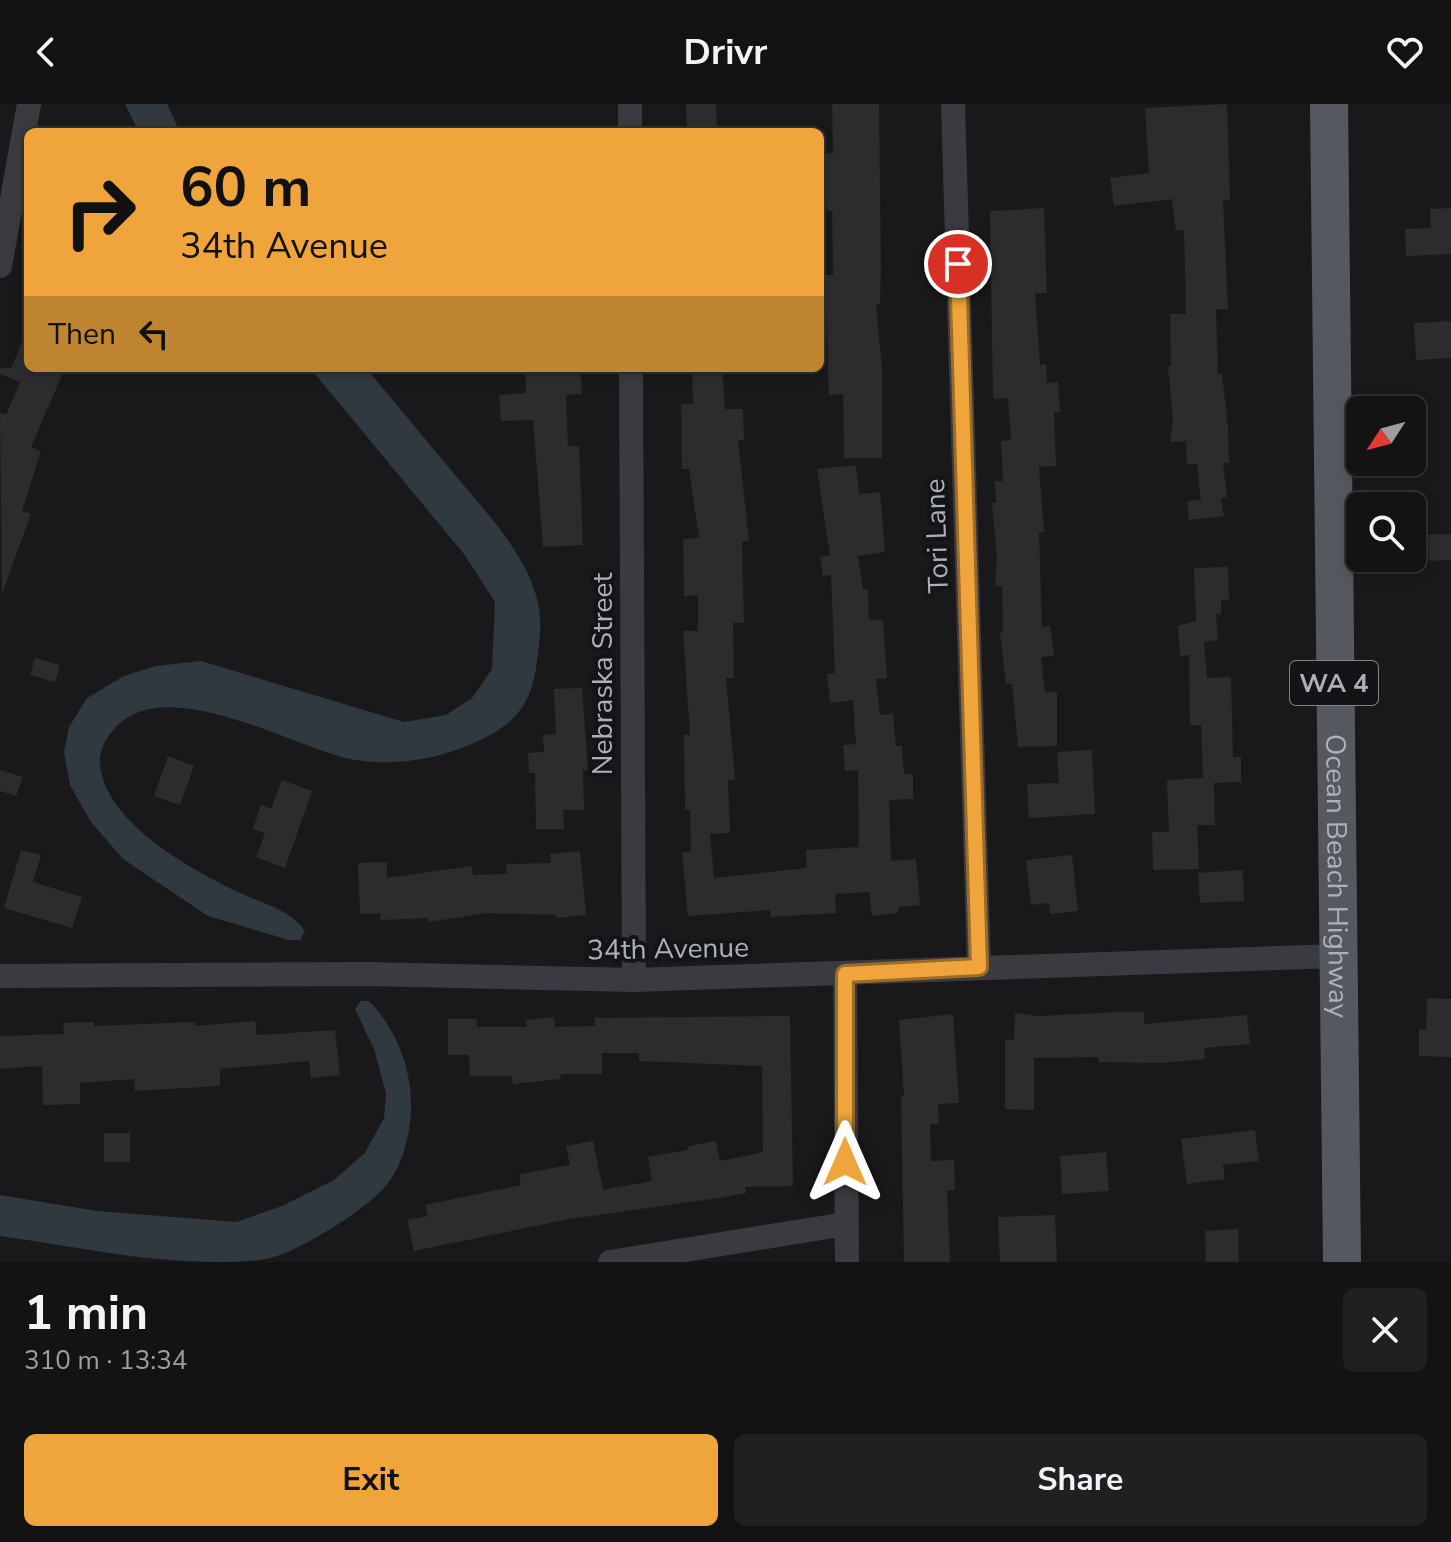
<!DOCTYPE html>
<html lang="en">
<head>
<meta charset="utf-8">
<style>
	:root { --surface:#131314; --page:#202022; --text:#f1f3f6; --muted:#9d9ea0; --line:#323234; --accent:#efa53c }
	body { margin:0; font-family:"Nunito Sans",sans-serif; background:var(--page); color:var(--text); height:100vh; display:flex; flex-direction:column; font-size:30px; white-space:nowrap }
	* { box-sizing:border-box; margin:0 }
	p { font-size:26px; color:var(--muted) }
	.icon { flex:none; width:44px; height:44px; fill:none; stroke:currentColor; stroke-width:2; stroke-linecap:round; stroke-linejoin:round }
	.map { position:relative; height:1158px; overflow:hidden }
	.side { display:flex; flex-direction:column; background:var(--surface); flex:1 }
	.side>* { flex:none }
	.top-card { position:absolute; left:24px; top:24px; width:800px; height:244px; border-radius:12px; box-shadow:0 4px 12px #0003,0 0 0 2px var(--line); background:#efa53c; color:#111; overflow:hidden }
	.needle { width:52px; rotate:234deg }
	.controls { position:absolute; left:1346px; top:292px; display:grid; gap:16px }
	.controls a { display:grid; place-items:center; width:80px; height:80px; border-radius:12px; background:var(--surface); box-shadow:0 4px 12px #0003,0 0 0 2px var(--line); font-size:40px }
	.pin { position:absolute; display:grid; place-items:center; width:68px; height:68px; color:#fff; margin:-34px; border:4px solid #fff; border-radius:50%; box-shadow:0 2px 8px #0007 }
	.me { position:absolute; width:88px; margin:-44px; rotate:0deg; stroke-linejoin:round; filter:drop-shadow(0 0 6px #0008) }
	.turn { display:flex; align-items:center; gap:28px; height:168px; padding:0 24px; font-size:36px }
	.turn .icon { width:104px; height:104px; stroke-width:2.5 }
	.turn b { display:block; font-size:56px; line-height:68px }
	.then { display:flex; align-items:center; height:76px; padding:0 24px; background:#0003; gap:16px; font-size:30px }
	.round { display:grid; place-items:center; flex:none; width:84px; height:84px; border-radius:12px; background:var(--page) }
	.headline { display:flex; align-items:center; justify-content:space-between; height:136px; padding:0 24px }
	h1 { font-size:48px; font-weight:700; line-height:60px }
	.button { display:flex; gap:16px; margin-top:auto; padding:16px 24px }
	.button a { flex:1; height:92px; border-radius:12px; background:var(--accent); color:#111; font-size:32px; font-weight:700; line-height:92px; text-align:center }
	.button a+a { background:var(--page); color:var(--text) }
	header { display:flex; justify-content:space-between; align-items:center; height:104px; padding:0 24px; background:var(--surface); font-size:36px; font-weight:700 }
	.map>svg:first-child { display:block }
	.water { fill:#2f393f }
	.building { fill:#2c2c2f }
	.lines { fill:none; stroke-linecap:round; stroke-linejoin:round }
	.street { stroke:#3a3b40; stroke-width:24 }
	.primary { stroke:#56585f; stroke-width:38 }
	.route-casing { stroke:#9b6b27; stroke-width:20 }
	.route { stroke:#efa53c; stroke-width:14 }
	.labels { text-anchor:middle; stroke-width:8; stroke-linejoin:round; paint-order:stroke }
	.shield { fill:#141416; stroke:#7e8289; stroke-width:2 }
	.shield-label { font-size:26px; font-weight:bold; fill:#abb1ba }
	.street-label { font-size:28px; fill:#abb1ba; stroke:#141416 }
</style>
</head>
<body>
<header><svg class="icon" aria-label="back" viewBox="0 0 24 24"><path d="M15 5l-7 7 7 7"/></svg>Drivr<svg class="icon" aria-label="heart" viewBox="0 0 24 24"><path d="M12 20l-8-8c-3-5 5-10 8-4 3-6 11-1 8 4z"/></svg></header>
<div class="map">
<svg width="1451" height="1158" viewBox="0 0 1451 1158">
	<rect width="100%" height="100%" fill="#19191b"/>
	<path class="water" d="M125,0h42l13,28h-41z
		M310,264h56c30,36 59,71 89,107 30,36 67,74 81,120 7,23 4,43 1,66 -4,34 -15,56 -45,73 -43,24 -98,35 -146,24 -56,-13 -180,-85 -230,-31 -10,10 -17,23 -16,38 6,58 90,104 138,127 22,11 52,17 67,39l-5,9h-11l-81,-24 -85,-57 -32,-37 -21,-37 -6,-33 5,-25 18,-29 37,-22 32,-10 45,-5 203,61 42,-7 26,-17 20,-29 3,-67 -31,-48z
		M361,897h8c34,35 49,86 39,134 -9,44 -26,59 -62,84 -23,15 -49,31 -75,39 -17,4 -37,4 -54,4 -73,0 -145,-16 -217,-26v-41l97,16 139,11 46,-16 52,-26 31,-27 19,-35 2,-25 -12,-44 -19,-40z"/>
	<path class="building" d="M686,0h30l1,28h-30z
		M832,0h47l2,165 -1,35h-4l6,66v88h-38l-1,-64 -14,1 -4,-120h8l-1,-64h-5l-5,-57 11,-1z
		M1227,0l3,96h-7l5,109h-12l2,65h4l6,53 1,36h-6l4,34 -6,1 3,18 -35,4 -2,-19 14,-1 -4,-36h-10l-1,-23 -16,1 3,-23 -5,-52 3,-1 -1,-52h16l-2,-84 -8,1 -4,-32 -58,7 -4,-28 39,-5 -4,-65z
		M1044,104l3,85h-12l5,72 6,-1 1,19 11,-1 2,30h-6l2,54 -17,1 5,65h-5l3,95 8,-1 4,30 -13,1 4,35h12v54l-39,1 -6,-63h-6l-6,-52 3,-1 -1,-45h-7l2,-27 -5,-56h4l-1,-22h8l-2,-40 10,-1 -3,-42 -15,1 -3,-188z
		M1451,104v46l-45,2 -1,-27 26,-1 -1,-19z
		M1451,217v37l-35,2 -2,-37z
		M28,225v39h37l-34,79 10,4 -19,60 9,3 -29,80 -2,-181 6,2 14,-33 -20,-8v-6h11z
		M525,264h55l2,26 -16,1 2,51h11l4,99 -40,2 -10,-127 -32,1 -2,-26 27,-2z
		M692,264h30l3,41h18l1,31h-6l11,101 -7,1 2,81h-11l1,55h-8l9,102h-7l2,53 -20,1 4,44 93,-10 -1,-18 53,-3 -1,-77 -13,1 -2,-26 13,-1 -3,-44 -23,3 -3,-29 8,-1 -4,-98 -8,1 -3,-19 10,-1 -13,-87 39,-4 3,29 21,-2 5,60 -27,4 5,33h5l1,31h14l4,58 -11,1 4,36 13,-1 3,32h6l2,28h9v25l-24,1 2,61 25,-2 4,46 -22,2v6l-26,3 -3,-24 -34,2 1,19 -65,4 -1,-7 -82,6 -6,-64 9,-1 -1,-41h-5l-1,-75h6l-7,-104h15v-36l-14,1 -1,-57 16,-1 -10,-69h-7l-1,-65h12z
		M1451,430v26l-22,1 -1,-26z
		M1228,463l1,33h-8v14h-5l2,26 -14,2 3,36 24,-1 2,80h8v25l-27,1 1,42h-18l2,44 -46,1 -1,-38h17l-2,-52 36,-2 -2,-53h-11l-1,-70 -9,1 -2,-30 18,-5 -2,-53z
		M35,554l25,7 -5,17 -25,-7z
		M582,584l6,82h-5l1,40h-21l1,19h-28l-1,-56h-6l-1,-20 16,-1 -1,-17 13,-1 -2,-45z
		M1092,646l3,64 -66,4 -2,-34 32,-1 -2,-31z
		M168,652l26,10 -14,39 -26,-9z
		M0,666l23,7 -7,19 -16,-5z
		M282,676l30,11 -27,77 -29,-11 9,-24 -12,-4 8,-24 10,4z
		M21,746l20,5 -8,27 49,15 -10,31 -68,-20z
		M580,747l6,64 -29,3 -1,-3 -68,-2 -60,9v-4l-47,2 -1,-7 -20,1 -2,-51 29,-1v16l85,-12 1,9 34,-1 -1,-10 45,-1 -1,-9z
		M1072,751l6,56 -28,3 -1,-11 -18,2 -5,-45z
		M1243,766l1,31 -44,2 -2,-30z
		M1427,894l24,1v58l-32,-1v-27l7,1z
		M1118,908h26v12l103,-9 3,29 -46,4 1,11 -43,4 -63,-1 -1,-5 -64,1v52l-29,-1v-70l9,1 1,-27 24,3z
		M953,910l6,89 -21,1 1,20h-9l1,37 23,-1 1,30h-8l3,72h-46l-3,-166h3l-5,-76z
		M790,912l3,170 -48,1 1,6 -28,5 -148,21 -156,32 -7,-31 21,-4 -3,-11 96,-20 -2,-11 51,-9 -4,-19 27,-5 10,49 49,-9 -4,-24 40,-7v-4l28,-5 4,20 43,-9 -1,-86 -123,-5v-8h-37v21h-42l1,5 -48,5 -1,-8h-42l-1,-21h-21v-36h29v8h50l-1,-7 28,-3 1,10 40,-1v-8z
		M255,917l2,14 78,-5 5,45 -29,3 -2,-17 -89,8v17l-85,5 -1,-12 -54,4v21l-37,1 -1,-39 -42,3v-33l64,-2 -1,-11 31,-1v4l101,-4v4z
		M1255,1026l4,31 -36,4 2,14 -38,5 -6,-45z
		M104,1029h26v29h-26z
		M1106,1048l3,39 -47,3 -2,-38z
		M1055,1111l2,47h-57l-2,-45z
		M1238,1125l1,33h-33l-1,-31z"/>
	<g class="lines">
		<path class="street" d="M630,0v28
			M953,0l26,863
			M0,162l29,-162
			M631,264l3,612
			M845,870l2,288
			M0,872l369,-2 265,6 702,-24
			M610,1158l236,-38"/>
		<path class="primary" id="s1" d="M1329,0l13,1158"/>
	</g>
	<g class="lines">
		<g class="route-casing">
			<path id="route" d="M845,1058v-188l134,-7 -21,-703"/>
		</g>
		<use href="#route" class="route"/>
	</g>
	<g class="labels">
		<rect class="shield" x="1290" y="557" width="88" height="44" rx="6"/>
		<g class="shield-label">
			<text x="1334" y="588">WA 4</text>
		</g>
		<g class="street-label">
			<text transform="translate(936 432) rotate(-92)" y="10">Tori Lane</text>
			<text transform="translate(602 570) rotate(-90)" y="10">Nebraska Street</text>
			<text dy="10" stroke="none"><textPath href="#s1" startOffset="772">Ocean Beach Highway</textPath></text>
			<text transform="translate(668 844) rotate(-1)" y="10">34th Avenue</text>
		</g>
	</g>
</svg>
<div class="controls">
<a><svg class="needle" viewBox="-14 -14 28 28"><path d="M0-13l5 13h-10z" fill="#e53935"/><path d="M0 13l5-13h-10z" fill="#9d9ea0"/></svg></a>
<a><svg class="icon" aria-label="search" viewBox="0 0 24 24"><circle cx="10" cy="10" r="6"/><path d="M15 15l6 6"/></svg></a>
</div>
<div class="pin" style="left:958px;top:160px;background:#d93025"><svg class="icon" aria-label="arrive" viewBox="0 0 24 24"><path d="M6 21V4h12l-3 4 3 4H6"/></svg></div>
<svg class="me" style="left:845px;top:1058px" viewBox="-20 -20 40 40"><path d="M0-17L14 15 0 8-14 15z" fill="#efa53c" stroke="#fff" stroke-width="4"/></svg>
<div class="top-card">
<div class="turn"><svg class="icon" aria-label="right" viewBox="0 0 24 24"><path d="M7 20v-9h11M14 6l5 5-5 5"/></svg><div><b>60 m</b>34th Avenue</div></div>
<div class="then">Then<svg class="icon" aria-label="left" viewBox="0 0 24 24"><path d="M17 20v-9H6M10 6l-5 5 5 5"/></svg></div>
</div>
</div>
<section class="side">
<div class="headline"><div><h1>1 min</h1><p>310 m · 13:34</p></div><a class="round"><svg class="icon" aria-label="close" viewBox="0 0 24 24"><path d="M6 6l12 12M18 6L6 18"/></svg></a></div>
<div class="button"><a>Exit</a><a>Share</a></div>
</section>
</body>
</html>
